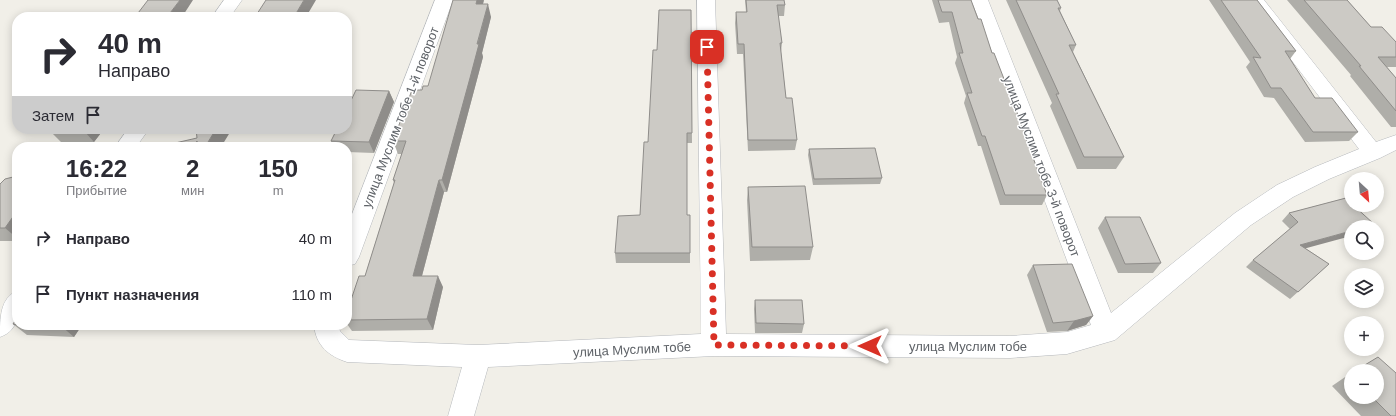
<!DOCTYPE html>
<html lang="ru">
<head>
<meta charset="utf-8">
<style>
	:root { --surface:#fff; --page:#f2f2f3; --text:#2b2b33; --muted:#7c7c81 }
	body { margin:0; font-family:Helvetica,sans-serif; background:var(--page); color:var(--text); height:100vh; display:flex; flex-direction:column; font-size:15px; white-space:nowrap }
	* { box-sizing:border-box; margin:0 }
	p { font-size:13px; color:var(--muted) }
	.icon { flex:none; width:22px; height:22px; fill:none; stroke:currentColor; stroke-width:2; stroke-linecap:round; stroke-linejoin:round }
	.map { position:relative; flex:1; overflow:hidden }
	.side { position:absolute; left:12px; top:142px; width:340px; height:188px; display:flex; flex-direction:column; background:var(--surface); border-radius:16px; box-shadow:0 2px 10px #0003 }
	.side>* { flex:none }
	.hud { position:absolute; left:12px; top:12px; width:340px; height:122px; border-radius:16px; box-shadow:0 2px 10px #0003; background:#fff; color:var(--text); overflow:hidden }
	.needle { width:26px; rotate:154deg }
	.fabs { position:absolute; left:1344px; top:172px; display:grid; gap:8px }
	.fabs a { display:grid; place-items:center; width:40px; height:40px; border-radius:50%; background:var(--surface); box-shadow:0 2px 10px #0003; font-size:20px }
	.pin { position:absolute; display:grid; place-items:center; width:34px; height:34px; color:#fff; margin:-17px; border-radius:8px; box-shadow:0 2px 6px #0006 }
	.me { position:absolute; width:44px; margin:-22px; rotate:270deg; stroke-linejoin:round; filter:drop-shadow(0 0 3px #0008) }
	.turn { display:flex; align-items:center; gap:14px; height:84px; padding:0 20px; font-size:18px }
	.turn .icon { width:52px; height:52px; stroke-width:2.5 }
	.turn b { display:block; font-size:28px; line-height:34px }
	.then { display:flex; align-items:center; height:38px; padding:0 20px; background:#0003; gap:8px; font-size:15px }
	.eta { display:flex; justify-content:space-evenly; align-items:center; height:68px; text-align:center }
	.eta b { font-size:24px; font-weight:800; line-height:28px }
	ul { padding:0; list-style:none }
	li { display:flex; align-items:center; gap:12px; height:56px; padding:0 20px }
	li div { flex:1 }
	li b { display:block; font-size:15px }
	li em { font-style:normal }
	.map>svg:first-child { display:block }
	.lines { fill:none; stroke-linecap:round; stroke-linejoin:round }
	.minor-casing { stroke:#b5b8bc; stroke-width:1 }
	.tertiary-casing { stroke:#b5b8bc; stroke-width:1 }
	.minor { fill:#fff; fill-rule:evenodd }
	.tertiary { fill:#fff; fill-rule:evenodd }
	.wall { fill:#afaea9 }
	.shaded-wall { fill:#8f8d8a }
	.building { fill:#cccac5; stroke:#8f8d8a }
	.route { stroke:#d93025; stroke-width:7; stroke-dasharray:0 12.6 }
	.labels { text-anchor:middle; stroke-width:3; stroke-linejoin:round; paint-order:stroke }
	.street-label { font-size:13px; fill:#5f6368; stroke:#fff }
</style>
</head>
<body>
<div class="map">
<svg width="1396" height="416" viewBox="0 0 1396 416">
	<rect width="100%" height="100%" fill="#f1efe8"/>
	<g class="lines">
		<g class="minor-casing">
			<path id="minor" d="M435,0h18l-94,257 -4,7 -8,2v-39z
				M697,0h18l11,334 284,2 57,-4 24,-7 -121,-325h18l123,313 124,-100 42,-28 38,-18 44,-18 -113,-149h18l112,142 20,-7v15l-16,8 -51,21 -36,18 -42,28 -136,115 -48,14 -57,4 -296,-2 -226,11 -14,49h-26l14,-49 -115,-5c-18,-6 -31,-16 -33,-37h24l2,6 9,9 129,5 223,-11z"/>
		</g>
		<g class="tertiary-casing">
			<path id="tertiary" d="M224,0h18l-12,17h-18z
				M128,129h21l-13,18h-21z
				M17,291c0,19 5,38 -17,46 0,-19 0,-39 17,-46z"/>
		</g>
		<use href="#minor" class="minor"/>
		<use href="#tertiary" class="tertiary"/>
	</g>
	<path class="wall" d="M484,0l-1,4 8,13 -9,36 1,4 -36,135h-3l-22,84 21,11 -10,43 -81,1 -5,-7v-12l18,-36 29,-93 -1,-3 9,-26h-4l-5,-13 29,-51 6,-4z
		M745,0h39l1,5 -1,11h-6l4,27 -1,9 5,46 11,42 -2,10 -47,1 -5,-97h-6l-2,-31 1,-11h10z
		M932,0h39l55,136 -1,2 22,57 -5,10h-42l-19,-59h-3l-14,-43 2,-7 -11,-33 2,-6 -8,-35 -10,1z
		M1006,0h51l4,8 -1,3 16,34 -3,7 51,105 -8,12h-39l-27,-63 2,-3z
		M1209,0h48l39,51 -6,8 25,39 43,34 -9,9 -44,1 -31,-44 -10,-1 -18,-30 4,-5z
		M1287,0h60l24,27 25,15v25h-9l9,11v49h-5l-41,-51 1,-1z
		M691,10l1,133h-5v72h3v48h-74l-1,-10 25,-38 8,-73z
		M389,91l5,11 -20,51 -27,-1v-5h-13l-3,-6z
		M53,129h51l-10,13h-33l-10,-10z
		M809,149l73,29 -2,6 -67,1 -5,-30z
		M17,176v65h-17v-57z
		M748,187l65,60 -3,13 -60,1 -3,-61z
		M1346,198l-41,50 24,16 -39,35 -44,-32 7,-7 37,-31 -8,-8 7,-8z
		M1105,217l56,46 -8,10h-35l-20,-45z
		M1033,265l60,51 -7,9 -19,6 -20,1 -20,-57z
		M755,300l49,24 -2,9h-47l-1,-24z
		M17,318v7h65l-8,12 -47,-2 -14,-11z
		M1351,373v24h26l19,19h-35l-29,-30z"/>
	<path class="shaded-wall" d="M180,0h13l-11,17h-15z
		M304,0h12l-10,17h-12z
		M477,0h7l-5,17 -3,-13z
		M488,4l3,13 -9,36 1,4 -36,135 -5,-12z
		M389,91l5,11 -20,51 -5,-11z
		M87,129h17l-10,13 -9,-10z
		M216,129h16l-11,18h-16z
		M197,141l5,6h-9z
		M439,180l5,12 -25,95 -6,-11z
		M17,211v27l-12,-10z
		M1374,224l-3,3h-7z
		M1351,231v5l-59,16 8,-7z
		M438,276l5,11 -10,43 -6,-11z
		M1093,316l-7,9 -19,6 7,-10z
		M62,325h20l-8,12 -13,-11z"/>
	<path class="building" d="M148,0h32l-13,17h-32z
		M266,0h38l-10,17h-39z
		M453,0h24l-1,4h12l-11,40h2l-9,34 -28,102h-3l-26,96h25l-11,43 -80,1v-8l12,-36h6l30,-96h-2l13,-39h-13l19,-51h10l1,-4h5z
		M746,0h38l1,5h-8l5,38h-2l6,55h6l5,42h-49l-4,-96h-6l-2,-32h11z
		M938,0h33l7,19h3l11,34h2l32,83h-1l22,59h-42l-20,-59h-3l-15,-43h5l-13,-40h4l-11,-41h-10z
		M1016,0h41l4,8h-3l18,37h-7l55,112h-40l-28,-63h3z
		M1221,0h36l39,51h-11l30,47h17l26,34h-45l-32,-44h-10l-18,-31 8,1z
		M1304,0h43l24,27h11l14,15v15h-18l18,21v33l-37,-45h2z
		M659,10h32l1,123h-5v82h3v38h-75l3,-37 22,-1 4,-73h4l5,-92h4z
		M356,90l33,1 -20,51 -38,-1 6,-12h10v-20z
		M53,129h34l-2,3h-34z
		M196,129h20l-11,18h-7l-1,-6 -4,6h-32l1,-1 35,-8z
		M875,148l7,30 -68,1 -5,-30z
		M17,176v35l-12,17h-5v-44l5,-5z
		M805,186l8,61h-61l-4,-60z
		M1346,198l5,5v2h2l21,19 -10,3h-13v4l-51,14 29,19 -31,28 -45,-32 45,-38 -9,-9z
		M1105,217h35l21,46 -36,1z
		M1072,264l21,52 -19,5 -21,2 -20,-58z
		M755,300h47l2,24 -48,-1z
		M17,318v7l-4,-1z
		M26,325h36l-1,1z
		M1378,357l18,16v43h-5l-19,-19h5v-26h-22z"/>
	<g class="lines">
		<path class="route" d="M707,47l7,298 156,1"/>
	</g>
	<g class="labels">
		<g class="street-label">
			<text transform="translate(400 117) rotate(-69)" y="5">улица Муслим тобе 1-й поворот</text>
			<text transform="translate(1042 166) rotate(69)" y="5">улица Муслим тобе 3-й поворот</text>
			<text x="968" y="351">улица Муслим тобе</text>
			<text transform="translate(632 349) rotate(-3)" y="5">улица Муслим тобе</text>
		</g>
	</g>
</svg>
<div class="fabs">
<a><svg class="needle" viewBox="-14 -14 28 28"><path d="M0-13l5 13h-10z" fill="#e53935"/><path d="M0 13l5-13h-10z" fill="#7c7c81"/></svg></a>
<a><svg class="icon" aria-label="search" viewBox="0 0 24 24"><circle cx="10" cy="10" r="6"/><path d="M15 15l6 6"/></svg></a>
<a><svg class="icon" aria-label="layers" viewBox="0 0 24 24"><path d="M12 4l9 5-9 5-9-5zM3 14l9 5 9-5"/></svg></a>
<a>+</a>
<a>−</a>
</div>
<div class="pin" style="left:707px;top:47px;background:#d93025"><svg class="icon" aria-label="arrive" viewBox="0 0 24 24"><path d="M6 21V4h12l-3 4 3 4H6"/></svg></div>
<svg class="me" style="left:870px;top:346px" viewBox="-20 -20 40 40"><path d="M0-17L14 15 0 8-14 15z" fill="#d93025" stroke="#fff" stroke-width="4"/></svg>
<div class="hud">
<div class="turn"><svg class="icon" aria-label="right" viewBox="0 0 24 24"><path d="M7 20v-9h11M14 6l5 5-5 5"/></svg><div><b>40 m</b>Направо</div></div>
<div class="then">Затем<svg class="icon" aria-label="arrive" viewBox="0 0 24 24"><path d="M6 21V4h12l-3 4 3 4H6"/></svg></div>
</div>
<section class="side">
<div class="eta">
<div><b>16:22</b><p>Прибытие</p></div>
<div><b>2</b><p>мин</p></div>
<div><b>150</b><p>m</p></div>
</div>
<ul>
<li><svg class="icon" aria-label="right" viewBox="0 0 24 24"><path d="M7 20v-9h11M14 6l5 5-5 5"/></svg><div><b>Направо</b></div><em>40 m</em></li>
<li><svg class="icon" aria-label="arrive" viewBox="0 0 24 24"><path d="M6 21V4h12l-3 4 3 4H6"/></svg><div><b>Пункт назначения</b></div><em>110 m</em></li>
</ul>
</section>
</div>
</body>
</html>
